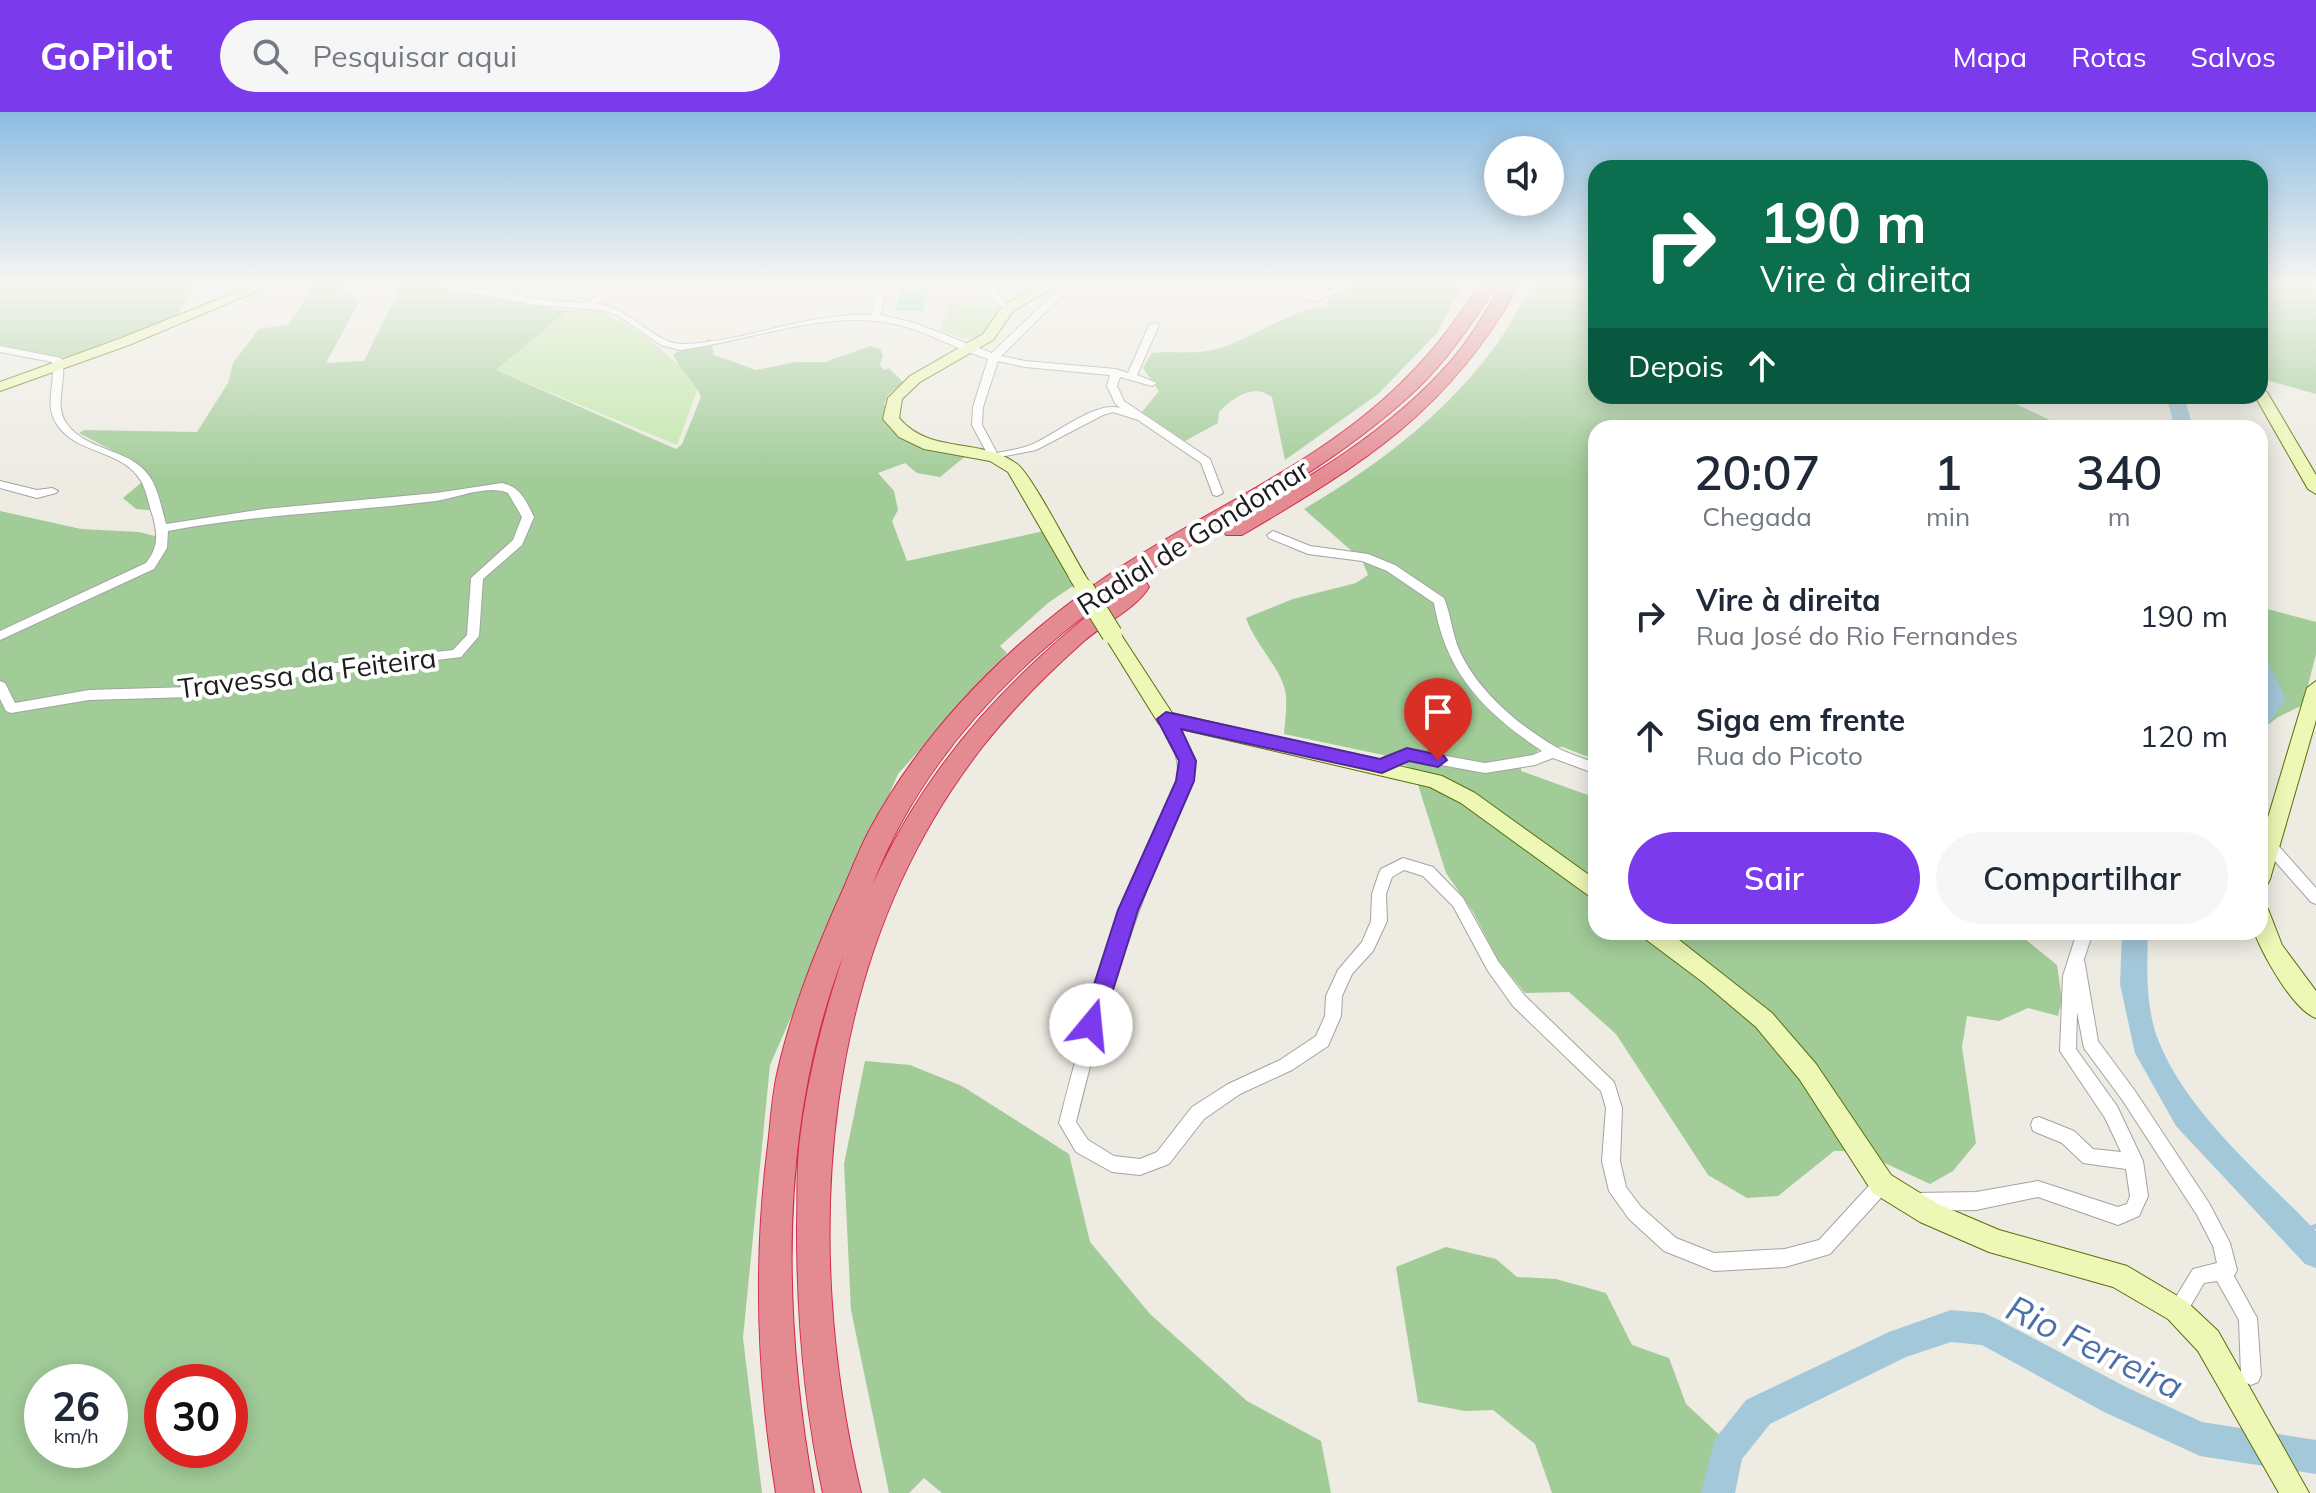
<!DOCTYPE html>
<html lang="pt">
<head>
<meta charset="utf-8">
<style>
	:root { --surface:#fff; --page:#f6f6f7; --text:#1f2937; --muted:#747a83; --accent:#7c3aed }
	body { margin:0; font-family:Mulish,sans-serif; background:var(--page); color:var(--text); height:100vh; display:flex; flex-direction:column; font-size:30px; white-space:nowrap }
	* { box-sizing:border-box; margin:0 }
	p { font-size:26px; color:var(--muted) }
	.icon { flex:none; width:44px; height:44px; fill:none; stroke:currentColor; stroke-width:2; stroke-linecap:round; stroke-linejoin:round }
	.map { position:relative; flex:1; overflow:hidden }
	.details { position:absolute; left:1588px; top:308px; width:680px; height:520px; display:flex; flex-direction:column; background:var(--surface); border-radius:24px; box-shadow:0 4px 20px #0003 }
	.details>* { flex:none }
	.guide { position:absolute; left:1588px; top:48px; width:680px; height:244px; border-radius:24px; box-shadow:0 4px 20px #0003; background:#0b6e4f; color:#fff; overflow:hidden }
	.controls { position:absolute; left:1484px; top:24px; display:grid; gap:16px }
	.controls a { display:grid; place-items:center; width:80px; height:80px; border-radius:50%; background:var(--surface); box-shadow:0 4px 20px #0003; font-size:40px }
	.speed { position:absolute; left:24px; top:1252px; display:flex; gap:16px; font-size:40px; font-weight:700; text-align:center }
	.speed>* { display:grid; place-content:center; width:104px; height:104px; border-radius:50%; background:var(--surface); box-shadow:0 4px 20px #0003; line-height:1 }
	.speed small { font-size:20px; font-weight:400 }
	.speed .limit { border:12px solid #d22; background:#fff; color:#111 }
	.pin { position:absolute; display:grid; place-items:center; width:68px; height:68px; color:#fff; margin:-82px -34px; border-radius:50% 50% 50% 0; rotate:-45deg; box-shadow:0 0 8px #0007 }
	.pin .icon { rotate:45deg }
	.me { position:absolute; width:88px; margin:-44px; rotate:17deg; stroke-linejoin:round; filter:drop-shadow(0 0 6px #0008) }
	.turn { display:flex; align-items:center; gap:28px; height:168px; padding:0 40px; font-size:36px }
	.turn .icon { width:104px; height:104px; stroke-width:2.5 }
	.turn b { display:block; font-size:56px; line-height:68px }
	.then { display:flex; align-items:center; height:76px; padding:0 40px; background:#0003; gap:16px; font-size:30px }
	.eta { display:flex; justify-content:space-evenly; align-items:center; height:136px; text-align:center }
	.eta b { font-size:48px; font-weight:600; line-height:56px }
	.cta { display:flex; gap:16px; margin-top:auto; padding:16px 40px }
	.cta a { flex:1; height:92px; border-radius:48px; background:var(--accent); color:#fff; font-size:32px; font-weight:600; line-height:92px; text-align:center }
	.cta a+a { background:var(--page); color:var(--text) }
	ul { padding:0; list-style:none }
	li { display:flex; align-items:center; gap:24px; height:120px; padding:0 40px }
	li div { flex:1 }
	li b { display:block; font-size:30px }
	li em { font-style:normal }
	header { display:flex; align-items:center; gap:48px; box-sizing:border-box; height:112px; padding:0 40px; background:var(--accent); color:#fff }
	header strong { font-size:38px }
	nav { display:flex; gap:44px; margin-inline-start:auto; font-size:28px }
	.search { width:560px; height:72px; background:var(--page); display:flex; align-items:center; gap:20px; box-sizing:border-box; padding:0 28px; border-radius:44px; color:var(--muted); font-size:30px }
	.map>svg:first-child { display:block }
	.grass { fill:#c0e7a9 }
	.forest { fill:#a1cc98; fill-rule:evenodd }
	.pitch { fill:#81dbc2 }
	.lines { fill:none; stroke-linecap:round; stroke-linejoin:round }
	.stream { stroke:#a3c8da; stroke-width:5 }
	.river { fill:#a3c8da; fill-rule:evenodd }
	.street-casing { stroke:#a3a3a3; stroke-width:2 }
	.secondary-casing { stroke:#596f07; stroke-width:2 }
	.highway-casing { stroke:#d3284f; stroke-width:2 }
	.street { fill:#fff; fill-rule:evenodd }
	.secondary { fill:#edf7b6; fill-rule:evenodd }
	.highway { fill:#e48b92; fill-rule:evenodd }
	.secondary-bridge-far1-casing { stroke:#596f07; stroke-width:17; stroke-linecap:butt }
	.secondary-bridge-casing { stroke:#596f07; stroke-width:22; stroke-linecap:butt }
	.secondary-bridge-far1 { stroke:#edf7b6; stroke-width:15 }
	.secondary-bridge { stroke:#edf7b6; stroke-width:20 }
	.route { fill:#7c3aed; stroke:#51269a; stroke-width:2 }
	.labels { text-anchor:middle; stroke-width:8; stroke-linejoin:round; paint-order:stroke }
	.street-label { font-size:28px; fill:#1c1c1c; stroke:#fff }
	.near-water-label { font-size:36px; font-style:italic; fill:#4c70a9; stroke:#fff }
</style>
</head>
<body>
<header>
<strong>GoPilot</strong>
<div class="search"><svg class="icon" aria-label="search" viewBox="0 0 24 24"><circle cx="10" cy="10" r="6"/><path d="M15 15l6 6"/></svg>Pesquisar aqui</div>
<nav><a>Mapa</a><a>Rotas</a><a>Salvos</a></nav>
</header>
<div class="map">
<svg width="2316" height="1381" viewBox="0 0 2316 1381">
	<rect width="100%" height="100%" fill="#edebe2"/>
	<path class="grass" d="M950,192l48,3c-4,39 -30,36 -58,22z
		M585,196c47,11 81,44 114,77l-22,60 -181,-75 71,-59z"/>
	<path class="forest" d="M0,173h197l-22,32 -104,40h-14l-42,-9 -15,1z
		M312,173h33l-3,7 15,3 3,5 -34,63 38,-2 37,-76h36l130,26 -71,59 180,79 6,-5 19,-47c-7,-18 -22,-27 -28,-43l37,-15 4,16 42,15 40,-8h29l45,-16 10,3 3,7 -3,9 4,5 5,-2 14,14 -15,13 -4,9 15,32 33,15 35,4 -27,22 -23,-4 -12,-10 -27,10 16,18 4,19 -6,11 15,40 137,-30 32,53 -28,19 -48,43 7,7 -109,121 -128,291 -27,273 19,155h-762v-982l81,18 58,3 20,5 8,-14 -6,-12 -25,-2 -13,-11 19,-16 -2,-17 -61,-32 5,-3 113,2 31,-49 5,-20 26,-34 28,-4 17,-23zM42,1270h68v68h-68zM162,1270h68v68h-68z
		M1352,173h111l-27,49 -58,60 -93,66 -13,-63c-20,-14 -38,0 -53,15l-1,11 -33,18 -43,-29 17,-21 -16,-23 9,-15c23,-2 46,2 69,-5 29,-9 79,-43 104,-41l7,-12z
		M1531,173h65v111h403l55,26 5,6h-463v332l-33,-13 -22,1 -20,17v6l75,27v134h416l8,3 37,30 5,35 -4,16 -30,-8 -29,13 -32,-5 -5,31 14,96 -23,28 -23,13 -71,-33h-25l-56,45 -31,2 -39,-23 -92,-141 -47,-42 -44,1 -27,-33 -25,-48 -27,-39 -33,-104 -30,-14 -99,-21c1,-12 3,-25 2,-38 -2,-25 -31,-51 -40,-78l47,-19 63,-16 12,-8 -6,-15 -58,-51c92,-54 182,-126 227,-224z
		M2260,173h56v109l-56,-16z
		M2260,495l56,15v32l-13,51 -25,12 -18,14z
		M865,949l45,4 52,21 107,68 21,88 60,72 97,87 74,40 10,52h-389l-18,-15 -15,15h-20l-38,-183 -7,-146z
		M1446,1135l50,12 21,18 39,2 50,14 26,52 37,13 17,46 40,37 2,38 -3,14h-173l-17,-49 -42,-34 -28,1 -47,-9 -22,-135z"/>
	<path class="pitch" d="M901,173h27l-5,26h-27z"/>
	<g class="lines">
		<path class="stream" d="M2298,1122l18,-8"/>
		<path class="river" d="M2166,284h18l9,32h-18z
			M2260,549l8,2 18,36 -18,26 -8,2v-24l3,-5 -3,-7z
			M2122,820h26c-1,36 -3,76 11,110 29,72 103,133 157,189v37l-11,-4 -129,-138 -41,-73 -15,-69z
			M1951,1198l33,3 11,5 133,70 74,34 114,18v34l-116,-18 -96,-44 -122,-67 -31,-3 -45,15 -136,67 -28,35 -7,34h-34l14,-54 31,-39 143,-68z"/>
		<g class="street-casing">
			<path id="street" d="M442,173h18l76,14 47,4 40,-18h11l-38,19c34,2 59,41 87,40 64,-2 124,-32 188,-29l8,-30h9l-8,30 32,7 80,31 63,-61 -8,-7h10l7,5v4l-63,62 24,5 91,8 12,4 21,-48 8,-2 2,2 -22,50 20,8 -5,3 -32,-9 -3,9 7,15 86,58 13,34 -6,3 -4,-1 -12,-32 -63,-43 -25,-8 -10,3 -67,35 -46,9 -18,-34 1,-18 15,-48c-33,-10 -64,-30 -99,-36 -66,-13 -143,19 -209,27l-19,-5 -44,-30 -16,-5 -65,-5 -89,-17zM998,249l27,6 85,8 -3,11 8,17 5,5c-25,-8 -67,29 -92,38 -9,3 -21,5 -31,7l-15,-28 1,-18z
				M992,173h8l-3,9 14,12v4h-6l-16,-13 -2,-2z
				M1265,173c18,-1 39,12 51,10 15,-2 21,-11 38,-10l-39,17z
				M0,234l61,12c8,21 -9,46 6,66 22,30 68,23 86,58 6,12 9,28 13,42l98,-15 172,-16 66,-10c19,4 24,18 32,34l-12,28 -39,34 -4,57 -18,21 -170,21 -101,19 -101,3 -78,13 -5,-2 -6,-12v-18l5,2 10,20 74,-13 101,-3 101,-19 162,-18 14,-15 4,-57 42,-38 9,-23 -14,-24c-21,-9 -51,5 -72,8 -90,11 -179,13 -268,30l-1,17 -13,21 -154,71v-9l146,-68c12,-15 12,-28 7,-46 -4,-11 -6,-25 -12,-36 -18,-32 -66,-26 -85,-58 -12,-19 0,-40 -4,-61l-52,-10z
				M0,369l37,9 15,-2 6,3 -2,2 -19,5 -37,-10z
				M1273,419l37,15 58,8 27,11 49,33c7,17 8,36 16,54 19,40 58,73 96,95 12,7 27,11 40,16v11l-43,-16 -18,7 -50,8 -77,-14 -21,11h-10l-2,-4 2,-4 30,-13 78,14 48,-8 9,-4c-58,-39 -96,-77 -108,-148l-47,-32 -25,-10 -54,-7 -39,-16 -2,-3z
				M1166,602l5,2c13,21 22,40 21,65 -50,110 -88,223 -116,341l12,18 26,16 26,3 17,-7 35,-45 36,-23 52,-24 36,-24 9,-20 1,-20 12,-26 24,-28 9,-21 1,-27 7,-21 2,-4 22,-11 30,9 30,31 35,63 27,35 89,86 8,26 -2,53 6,26 15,20 35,31 38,15 71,-4 34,-9 57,-62 6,-2 6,2 3,6 -3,6 -58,64 -45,13 -71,4 -50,-20 -35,-32 -20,-28 -7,-30 4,-53 -5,-17 -88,-85 -25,-35 -35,-65 -30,-30 -19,-6 -12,7 -6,17 1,27 -14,30 -21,23 -10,22 -1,20 -13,30 -36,24 -52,24 -36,25 -35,45 -29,11 -28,-3 -36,-20 -17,-29c29,-118 68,-231 119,-342 2,-24 -7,-41 -19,-62z
				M2271,729l5,2 40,45v16l-5,-2 -45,-51 -2,-4 2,-4z
				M2077,820h16l-9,27 14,82 37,50 74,112 21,40 7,27 -3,6 23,42 4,57 -3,7 -7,3 -7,-3 -3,-7 -2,-55 -22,-39 -13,2 -20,34 -7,2 -7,-2 -2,-7 25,-41 24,-6 -4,-17 -16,-31 -74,-114 -39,-53 -7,-36 -1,37 41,57 26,55 5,35 -9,20 -21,9 -80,-28 -62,13 -59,1 -6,-3 -3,-6 3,-6 6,-3 59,-1 62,-11 80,26 9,-3 3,-8 -4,-27 -43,-6 -21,-20 -29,-12 -2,-6 2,-6 6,-2 35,14 19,18 28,3 -16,-34 -45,-67 3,-75z"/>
		</g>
		<g class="secondary-casing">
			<path id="secondary" d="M254,173h18l-143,60 -129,46v-9l119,-43z
				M1042,173h16l-45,26 -20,29 -73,42 -18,17 -3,19c31,37 82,19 118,46 15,11 55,90 68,111l-9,6 -6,-2 -62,-107 -18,-11 -66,-12 -25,-12 -16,-18 5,-21 22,-22 73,-42 20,-29z
				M2260,276l7,4 49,83v19l-8,-5 -53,-93h5z
				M1112,516l6,2 54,83 270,63 33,17 121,87v21l-135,-98 -31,-16 -271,-63 -56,-90z
				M2316,569v39l-46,159 -3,6 -7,3v-44l47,-156z
				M2260,794l8,3 14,36 34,46v27c-23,-8 -53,-63 -62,-86h6z
				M1641,820h28l103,81 44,51 75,111 47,29 61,26 128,36 59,35 32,30 91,162h-30l-81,-142 -30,-32 -55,-32 -124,-35 -69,-30 -47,-29 -73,-113 -44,-53 -52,-44 -60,-45z"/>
		</g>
		<g class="highway-casing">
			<path id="highway" d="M1480,173h17c-24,36 -47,72 -78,102 -84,80 -191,133 -288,195h15l3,5c-13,22 -46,37 -65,54 -36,32 -71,67 -101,105 -164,210 -182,495 -122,747h-38c-19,-88 -26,-175 -26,-265 1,-32 -1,-65 4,-97 8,-60 24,-120 43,-177 -66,171 -62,361 -30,539h-38c-19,-116 -23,-231 -8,-348 3,-25 4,-51 10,-75 13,-57 35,-112 58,-165 12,-25 21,-52 34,-76 56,-103 141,-187 237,-253 100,-68 218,-113 303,-202 27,-27 48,-57 70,-89zM1129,471c-111,84 -200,175 -257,303 48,-127 147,-227 257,-303z
				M1502,173h17c-70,126 -156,179 -277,250h-16l-3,-5 3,-5c81,-46 163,-93 224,-163 21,-24 36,-51 52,-77z"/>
		</g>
		<use href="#street" class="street"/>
		<use href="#secondary" class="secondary"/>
		<use href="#highway" class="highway"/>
		<g class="secondary-bridge-far1-casing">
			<path id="secondary-bridge-far1" d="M1076,463l10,16"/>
		</g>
		<g class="secondary-bridge-casing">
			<path id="secondary-bridge" d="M1084,477l28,45"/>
		</g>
		<use href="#secondary-bridge-far1" class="secondary-bridge-far1"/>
		<use href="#secondary-bridge" class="secondary-bridge"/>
	</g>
	<linearGradient id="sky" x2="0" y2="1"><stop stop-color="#8cbce2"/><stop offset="0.47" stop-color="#f7f6f2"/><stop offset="1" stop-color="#f7f6f2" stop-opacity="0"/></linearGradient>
	<rect width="2316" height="366" fill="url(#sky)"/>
	<path class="route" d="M1166,600l214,47 27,-11 37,8 3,4 -9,7 -29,-6 -27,12 -201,-44 15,32 -2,20 -56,129 -36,115 -3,7 -8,2 -7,-2 -3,-7 37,-115 58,-129 3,-20 -22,-42z"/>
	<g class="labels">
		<g class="street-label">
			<text transform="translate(1193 425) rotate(-32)" y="10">Radial de Gondomar</text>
			<text transform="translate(307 561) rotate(-7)" y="10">Travessa da Feiteira</text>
		</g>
		<g class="near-water-label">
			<text transform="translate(2095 1235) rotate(26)" y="13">Rio Ferreira</text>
		</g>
	</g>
</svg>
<div class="controls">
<a><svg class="icon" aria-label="sound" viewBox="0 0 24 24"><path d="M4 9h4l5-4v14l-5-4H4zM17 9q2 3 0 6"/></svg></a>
</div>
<div class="speed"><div>26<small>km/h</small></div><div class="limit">30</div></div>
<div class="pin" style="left:1438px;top:648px;background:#d93025"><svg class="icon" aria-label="arrive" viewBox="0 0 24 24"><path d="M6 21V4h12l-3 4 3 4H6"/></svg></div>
<svg class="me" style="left:1091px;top:913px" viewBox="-20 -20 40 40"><circle r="19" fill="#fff"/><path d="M0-13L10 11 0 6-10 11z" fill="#7c3aed"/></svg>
<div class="guide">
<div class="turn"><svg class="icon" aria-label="right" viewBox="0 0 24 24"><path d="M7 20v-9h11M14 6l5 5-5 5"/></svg><div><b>190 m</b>Vire à direita</div></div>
<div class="then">Depois<svg class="icon" aria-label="ahead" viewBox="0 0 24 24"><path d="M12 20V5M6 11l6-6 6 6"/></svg></div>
</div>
<section class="details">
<div class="eta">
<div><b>20:07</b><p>Chegada</p></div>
<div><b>1</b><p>min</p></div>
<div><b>340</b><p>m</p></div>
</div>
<ul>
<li><svg class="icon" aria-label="right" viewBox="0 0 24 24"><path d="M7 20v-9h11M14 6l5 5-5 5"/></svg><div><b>Vire à direita</b><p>Rua José do Rio Fernandes</p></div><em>190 m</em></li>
<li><svg class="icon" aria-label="ahead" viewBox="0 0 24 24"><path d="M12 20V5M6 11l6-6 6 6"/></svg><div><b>Siga em frente</b><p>Rua do Picoto</p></div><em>120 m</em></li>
</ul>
<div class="cta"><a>Sair</a><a>Compartilhar</a></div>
</section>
</div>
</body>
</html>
